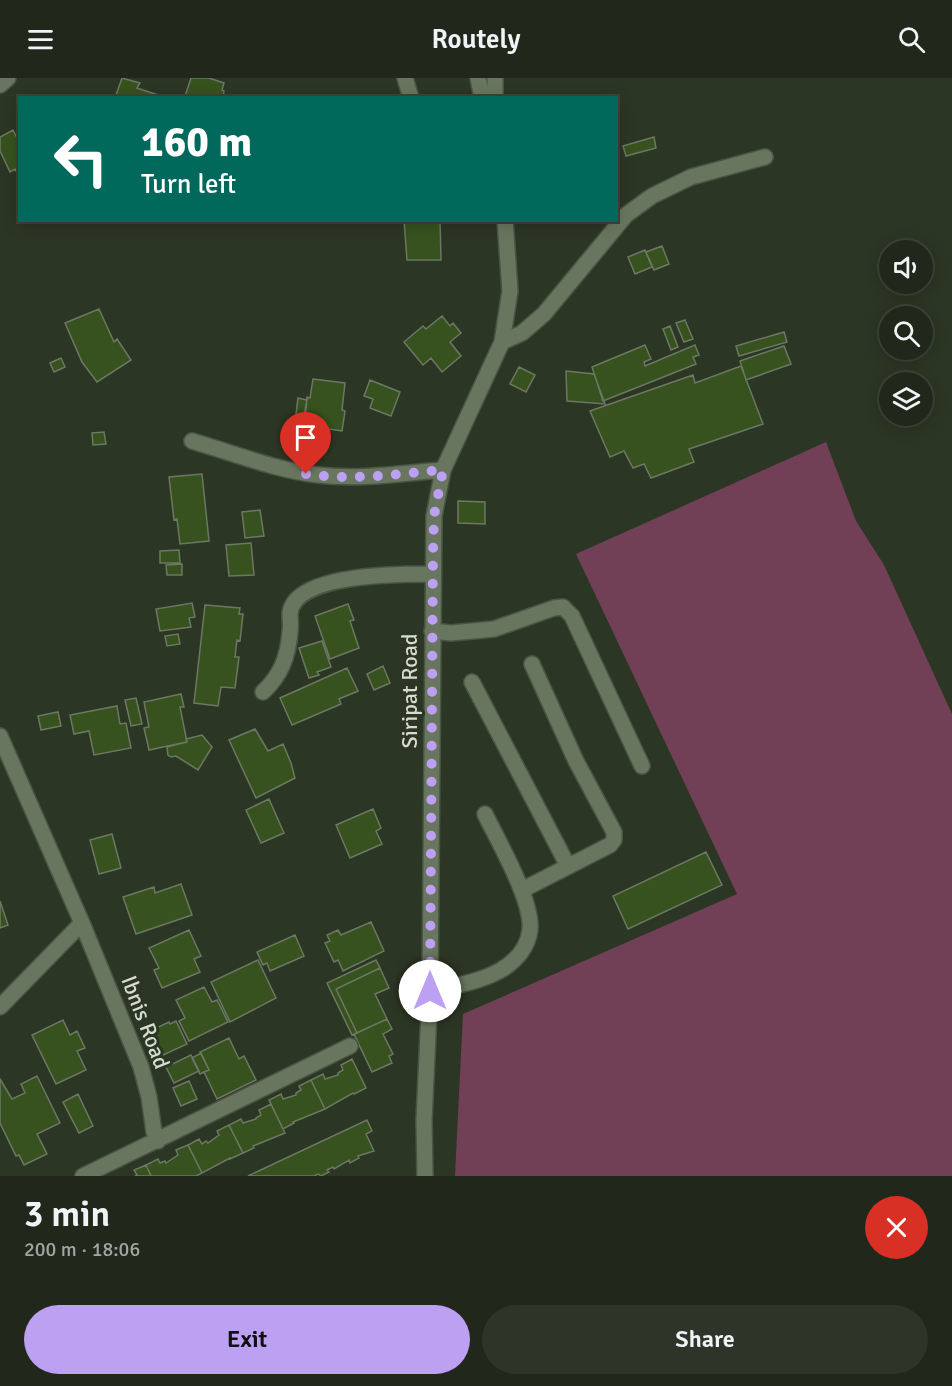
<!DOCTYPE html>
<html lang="en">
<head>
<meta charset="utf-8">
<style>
	:root { --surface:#21281b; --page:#2d3428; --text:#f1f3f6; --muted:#a2a6a3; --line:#3e443a; --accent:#bca0f2 }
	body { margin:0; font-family:Signika,sans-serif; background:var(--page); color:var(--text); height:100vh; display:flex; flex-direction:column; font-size:22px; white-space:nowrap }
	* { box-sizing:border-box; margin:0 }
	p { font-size:20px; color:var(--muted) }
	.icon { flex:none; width:33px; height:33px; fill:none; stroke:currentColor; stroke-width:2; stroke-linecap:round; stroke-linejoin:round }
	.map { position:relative; height:1098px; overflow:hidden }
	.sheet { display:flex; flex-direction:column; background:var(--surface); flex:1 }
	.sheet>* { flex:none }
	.guide { position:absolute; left:18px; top:18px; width:600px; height:126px; border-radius:0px; box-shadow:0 3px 15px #0003,0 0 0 2px var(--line); background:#00695c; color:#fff; overflow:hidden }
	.controls { position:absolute; left:879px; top:162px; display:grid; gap:12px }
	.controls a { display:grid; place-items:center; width:54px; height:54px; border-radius:50%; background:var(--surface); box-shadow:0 3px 15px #0003,0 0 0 2px var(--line); font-size:30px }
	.pin { position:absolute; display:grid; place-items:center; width:51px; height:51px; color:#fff; margin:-62px -26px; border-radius:50% 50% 50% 0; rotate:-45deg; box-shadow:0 0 6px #0007 }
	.pin .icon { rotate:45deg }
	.me { position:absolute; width:66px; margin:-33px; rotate:0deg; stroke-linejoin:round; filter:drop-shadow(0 0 4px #0008) }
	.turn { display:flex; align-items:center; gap:21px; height:126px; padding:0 24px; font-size:27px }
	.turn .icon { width:78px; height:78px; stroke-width:2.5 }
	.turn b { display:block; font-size:42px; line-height:51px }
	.round { display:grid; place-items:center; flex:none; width:63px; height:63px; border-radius:32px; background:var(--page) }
	.summary { display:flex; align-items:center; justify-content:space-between; height:102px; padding:0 24px }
	h1 { font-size:36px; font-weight:600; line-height:45px }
	.action { display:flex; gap:12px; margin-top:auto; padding:12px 24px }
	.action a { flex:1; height:69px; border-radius:36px; background:var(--accent); color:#111; font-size:24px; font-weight:600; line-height:69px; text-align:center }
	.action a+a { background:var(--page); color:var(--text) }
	header { display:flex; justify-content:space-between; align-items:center; height:78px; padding:0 24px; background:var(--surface); font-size:27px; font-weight:600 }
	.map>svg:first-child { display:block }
	.green { fill:#724056 }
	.building { fill:#37521e; stroke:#6c7863; stroke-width:1.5 }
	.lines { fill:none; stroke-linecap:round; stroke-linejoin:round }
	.minor-casing { stroke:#4a5443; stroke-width:18 }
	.minor { stroke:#69765f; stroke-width:15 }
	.route { stroke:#bca0f2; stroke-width:10; stroke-dasharray:0 18 }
	.labels { text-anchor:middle; stroke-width:6; stroke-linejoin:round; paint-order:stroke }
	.street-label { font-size:22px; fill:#d5dcd0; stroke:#2c3624 }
</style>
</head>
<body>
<header><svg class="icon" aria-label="menu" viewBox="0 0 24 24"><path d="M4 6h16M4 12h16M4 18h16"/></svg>Routely<svg class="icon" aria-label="search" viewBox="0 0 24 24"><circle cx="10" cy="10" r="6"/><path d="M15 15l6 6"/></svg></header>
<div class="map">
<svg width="952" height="1098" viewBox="0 0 952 1098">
	<rect width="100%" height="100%" fill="#2c3624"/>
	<path class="green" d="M826,364l30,79 28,44 68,149v462h-497l8,-162 274,-120 -161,-340z"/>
	<path class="building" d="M122,0l18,5 -3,5 30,10h-52z
		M191,0h18l15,5 -2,7 2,1 -1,7 -38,-2z
		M13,52l7,14v34l-5,-9 -5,3 -10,-21v-14z
		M654,59l2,11 -30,8 -3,-10z
		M404,142h38l-2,1 1,39h-34z
		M662,168l7,18 -15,6 -8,-18z
		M645,172l7,17 -17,7 -7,-17z
		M99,231l15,33 3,-3 14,21 -34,22 -15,-20 -17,-39z
		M442,238l8,10 3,-3 8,10 -11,9 11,14 -19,16 -11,-14 -8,7 -19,-23 19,-16 3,3z
		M685,242l8,19 -9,3 -8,-19z
		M670,248l8,21 -7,3 -8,-21z
		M784,254l3,10 -48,14 -3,-10z
		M645,267l6,14 -7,3 1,4 50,-21 4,10 -6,2 3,7 -93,37 -11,-34z
		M784,268l7,18 -45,16 -6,-19z
		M61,280l4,9 -11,5 -4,-9z
		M741,288l22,58 -74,25 5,13 -43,16 -7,-14 -11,4 -9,-17 -14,6 -20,-46 103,-36 2,8z
		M519,289l16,8 -9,17 -16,-8z
		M566,293l28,3 11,30 -38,-3z
		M313,301l32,4 -3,27 3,1 -3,20 -20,-3 -2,11 -16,-3 3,-39 3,1z
		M370,302l30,12 -9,24 -21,-8 3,-9 -9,-3z
		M298,320l9,2 -3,15 -8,-1z
		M104,354l2,12 -13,1 -1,-12z
		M202,396l7,67 -29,3 -3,-25 -3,1 -5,-43z
		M458,423l27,1v22l-27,-1z
		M260,432l4,26 -19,2 -3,-26z
		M251,465l3,32 -25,1 -3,-31z
		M179,472l1,13h-20v-12z
		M182,486v11h-15l-1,-10z
		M192,525l3,14 -6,1 2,9 -31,4 -4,-22z
		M348,526l6,16 -4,1 9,27 -29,11 -15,-43z
		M205,527l35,3 -1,6h4l-3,27 -3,-1 -2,17h4l-4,31 -14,-1 -3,19 -24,-3z
		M178,556l2,10 -13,2 -2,-10z
		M322,563l9,26 -14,5 2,3 -10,3 -10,-30z
		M383,588l7,17 -16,7 -7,-16z
		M347,590l11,23 -19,8 2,5 -49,21 -12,-27z
		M181,616l3,13h-4l7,35 -38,8 -5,-22 5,-1 -5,-25z
		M136,620l6,26 -11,2 -6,-26z
		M117,628l3,18 6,-1 5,25 -37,7 -5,-24 -15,3 -4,-19z
		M58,634l3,14 -20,4 -3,-14z
		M255,651l13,22 15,-7 8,19 4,15 -39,20 -27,-58z
		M202,657l10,12 -14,23 -22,-14 -5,1 -3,-2 -1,-8 20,-5 -1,-3z
		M269,721l15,34 -23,10 -15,-33z
		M373,731l8,19 -5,3 6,13 -32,14 -14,-33z
		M112,756l9,34 -22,6 -9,-34z
		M706,774l16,33 -94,44 -15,-33z
		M181,806l11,31 -56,19 -13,-37 31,-10 1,6z
		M0,823l8,24 -8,3z
		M371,844l13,29 -41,20 -5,-11 -4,2 -9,-19 5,-2 -3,-6 11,-5 3,5z
		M189,852l12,26 -7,3 6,13 -38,16 -8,-18 5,-2 -10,-20z
		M295,857l9,21 -34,15 -3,-8 -4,2 -6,-13z
		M258,882l18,38 -46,24 -19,-40z
		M376,882l4,8 -44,21 21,44 -5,2 -25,-52z
		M380,890l9,20 -14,6 12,25 -30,14 -21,-44z
		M204,909l8,15 5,-2 11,22 -39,19 -10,-20 6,-3 -9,-18z
		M387,941l5,10 -9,5 10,20 -4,2 3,7 -20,9 -18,-38z
		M63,942l7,15 7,-4 8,17 -8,3 9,19 -30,14 -24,-49z
		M176,943l11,23 -26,12 -11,-25 19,-9 1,2z
		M229,960l10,21 5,-3 12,24 -39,19 -13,-27 5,-2 -9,-18z
		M201,975l8,17 -9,4 -8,-16z
		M191,977l8,16 -25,12 -8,-16z
		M352,981l14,29 -12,6 -1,-1 -28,16 -14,-29 12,-6 2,5 13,-4v-2l5,-3 -2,-5z
		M37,998l23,47 -23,11 10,20 -23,11 -5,-10 -3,1 -16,-33v-44l12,20 13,-6 -4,-9z
		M311,1002l14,29 -32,13 1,1 -11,6 -14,-29 12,-6 2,5 13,-4v-2l5,-3 -2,-4z
		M189,1003l8,18 -16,7 -8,-18z
		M78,1016l15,32 -14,7 -16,-31z
		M271,1026l14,29 -32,13 1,2 -11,5 -14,-28 12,-6 2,4 13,-4v-1l5,-3 -2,-5z
		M367,1042l5,11 -6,3 8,17 -16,5 1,2 -9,5 -1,-3 -15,9 -1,-2 -6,3 2,2 -8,4 -3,-2 -4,2h-66z
		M229,1047l14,28 -13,6v-1l-28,15 -14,-28 11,-6 3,5 4,-3 2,2 11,-8 -2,-4z
		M188,1067l14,28 -6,3h-45l-5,-11 12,-6 2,4 5,-2 1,2 12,-8 -2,-5z
		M146,1087l5,11h-16l2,-1 -3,-5z"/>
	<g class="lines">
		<g class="minor-casing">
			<path id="minor" d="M405,0l6,20
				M478,0l4,20
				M0,7l8,-7
				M495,20v-20
				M502,264l20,-9 22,-19 82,-99 26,-19 39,-19 74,-20
				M192,363c41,12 83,29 126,34 41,5 84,-2 125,-5
				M432,553l19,2 43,-4 60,-21 9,-1 9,9 70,150
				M472,604l96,184
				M263,614c18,-17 25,-35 27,-60 1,-7 0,-13 0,-19 5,-40 112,-39 142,-39
				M0,658l82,187 59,144 8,30 5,35 4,9
				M522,812l88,-45 4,-5v-8l-38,-71 -44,-97
				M430,913c24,-5 50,-9 71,-21 15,-9 27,-23 29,-40 3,-29 -32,-89 -45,-116
				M0,929l82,-84
				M83,1098l267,-130
				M425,1098l-1,-56 6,-129 4,-475 9,-46 59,-128 8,-51 -5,-71"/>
		</g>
		<use href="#minor" class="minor"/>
	</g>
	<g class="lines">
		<path class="route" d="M306,396c45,7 92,0 137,-4l-9,46 -1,38 -3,437"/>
	</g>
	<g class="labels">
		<g class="street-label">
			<text transform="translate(409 613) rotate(-90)" y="8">Siripat Road</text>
			<text transform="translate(146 944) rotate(69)" y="8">Ibnis Road</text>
		</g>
	</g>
</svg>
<div class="controls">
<a><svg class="icon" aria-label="sound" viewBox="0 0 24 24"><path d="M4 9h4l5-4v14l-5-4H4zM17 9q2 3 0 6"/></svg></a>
<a><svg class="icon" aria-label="search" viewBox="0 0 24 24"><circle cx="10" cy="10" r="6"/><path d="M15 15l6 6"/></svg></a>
<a><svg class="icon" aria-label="layers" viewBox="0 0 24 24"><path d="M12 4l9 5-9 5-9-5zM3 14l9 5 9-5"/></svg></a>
</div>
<div class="pin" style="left:306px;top:396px;background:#d93025"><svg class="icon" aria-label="arrive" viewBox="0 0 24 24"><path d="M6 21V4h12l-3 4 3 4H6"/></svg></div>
<svg class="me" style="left:430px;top:913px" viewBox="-20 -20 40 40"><circle r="19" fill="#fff"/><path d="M0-13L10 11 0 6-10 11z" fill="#bca0f2"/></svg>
<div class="guide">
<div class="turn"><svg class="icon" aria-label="left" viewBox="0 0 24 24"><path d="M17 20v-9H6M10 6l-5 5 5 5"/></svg><div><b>160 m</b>Turn left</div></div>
</div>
</div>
<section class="sheet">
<div class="summary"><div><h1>3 min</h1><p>200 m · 18:06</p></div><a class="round" style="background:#d93025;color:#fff"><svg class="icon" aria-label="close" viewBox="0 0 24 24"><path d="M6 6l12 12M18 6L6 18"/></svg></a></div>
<div class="action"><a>Exit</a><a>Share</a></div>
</section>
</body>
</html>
